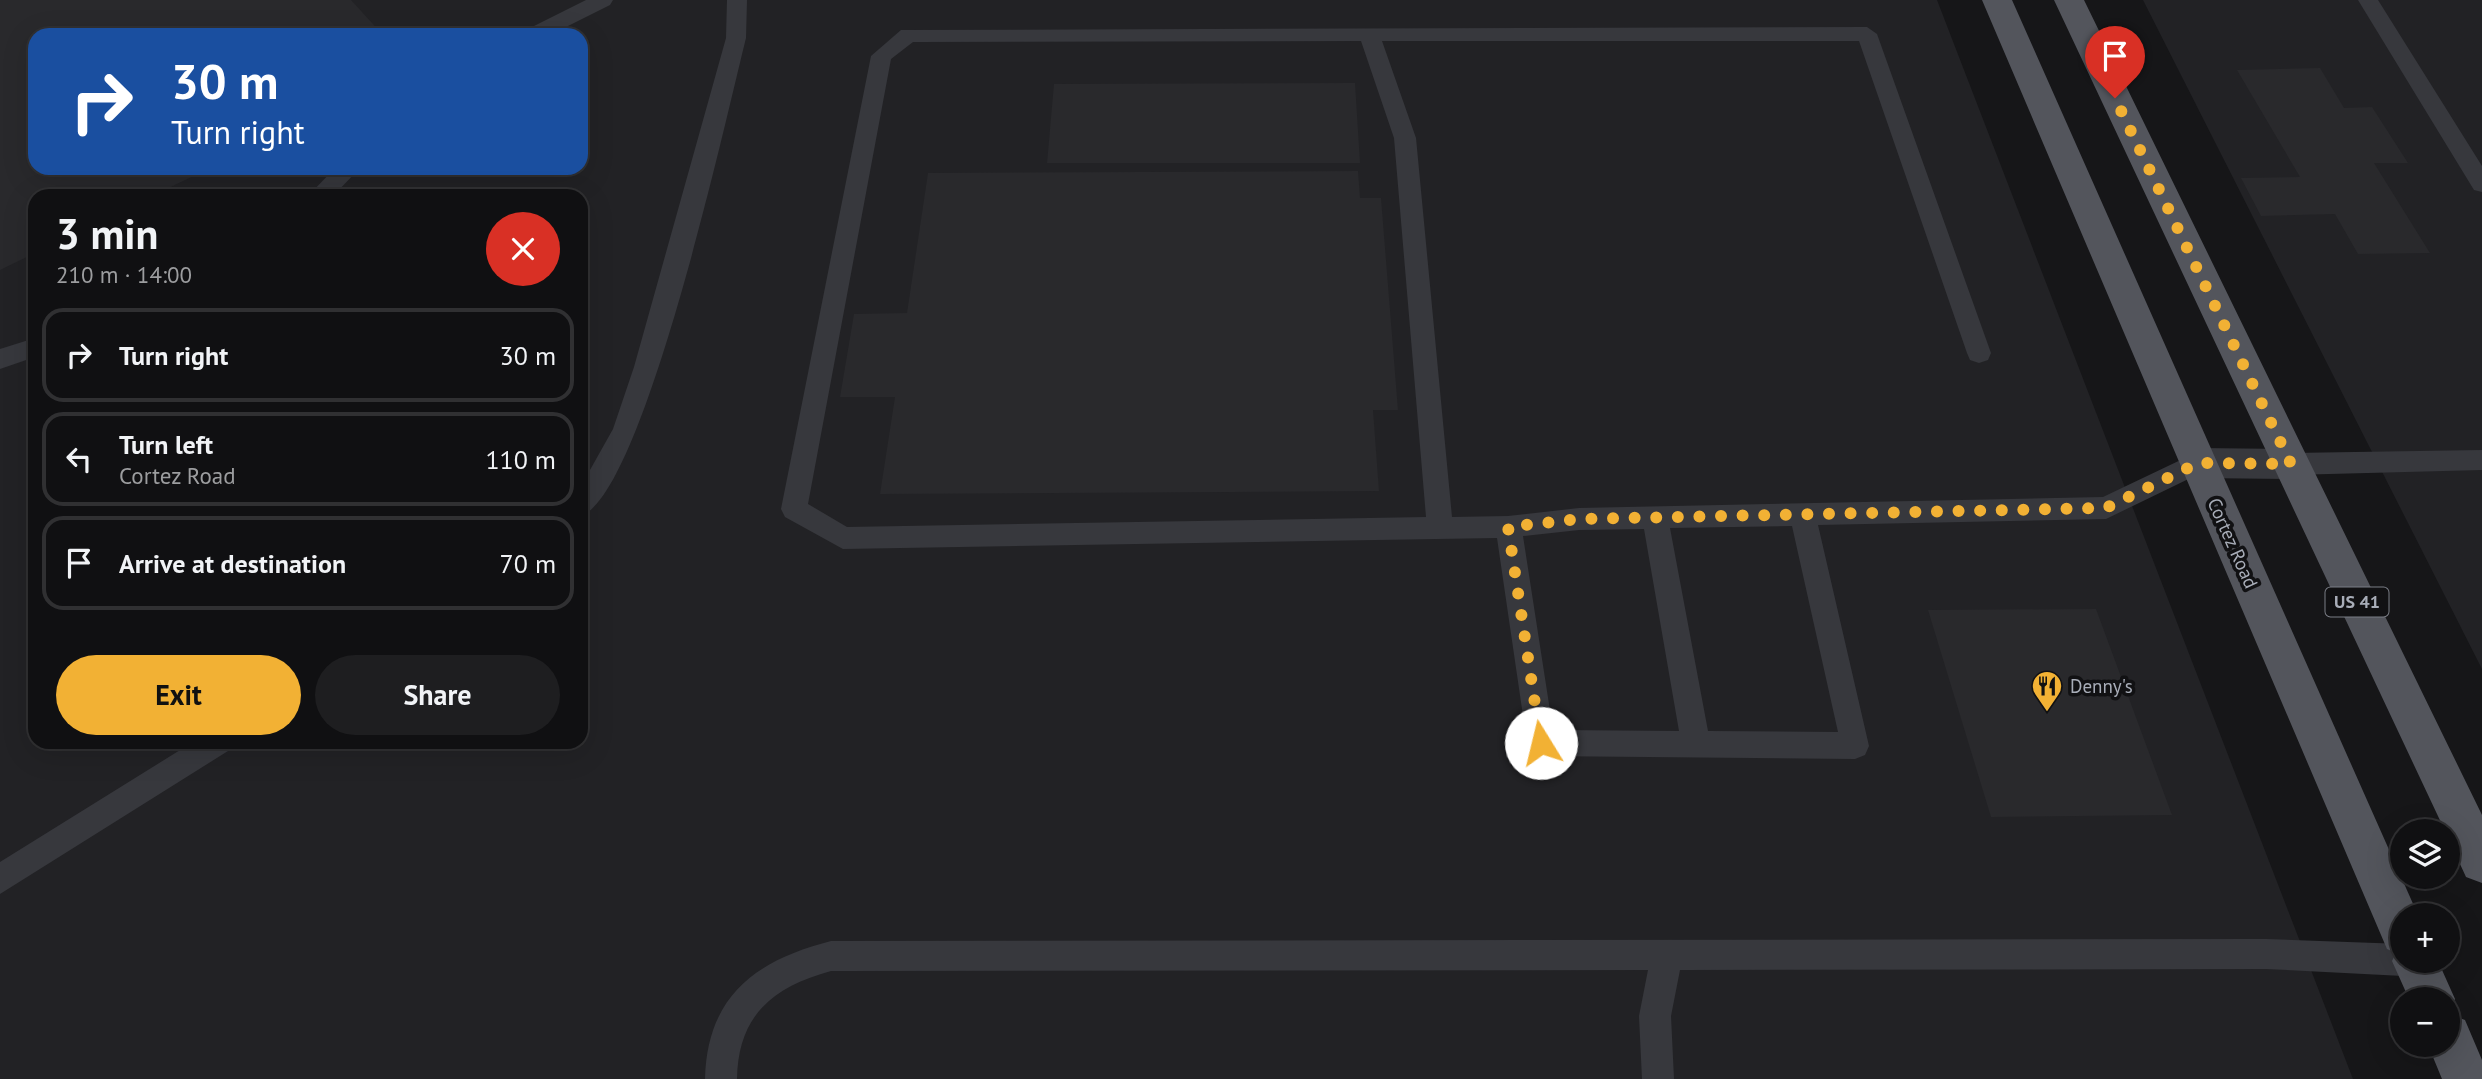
<!DOCTYPE html>
<html lang="en">
<head>
<meta charset="utf-8">
<style>
	:root { --surface:#101012; --page:#1e1e20; --text:#f1f3f6; --muted:#9c9d9f; --line:#303032; --accent:#f2b134 }
	body { margin:0; font-family:"PT Sans",sans-serif; background:var(--page); color:var(--text); height:100vh; display:flex; flex-direction:column; font-size:26px; white-space:nowrap }
	* { box-sizing:border-box; margin:0 }
	p { font-size:23px; color:var(--muted) }
	.icon { flex:none; width:38px; height:38px; fill:none; stroke:currentColor; stroke-width:2; stroke-linecap:round; stroke-linejoin:round }
	.map { position:relative; flex:1; overflow:hidden }
	.drawer { position:absolute; left:28px; top:189px; width:560px; height:560px; display:flex; flex-direction:column; background:var(--surface); border-radius:21px; box-shadow:0 7px 28px #0002,0 0 0 2px var(--line) }
	.drawer>* { flex:none }
	.guide { position:absolute; left:28px; top:28px; width:560px; height:147px; border-radius:21px; box-shadow:0 7px 28px #0002,0 0 0 2px var(--line); background:#1a4fa0; color:#fff; overflow:hidden }
	.fabs { position:absolute; left:2390px; top:819px; display:grid; gap:14px }
	.fabs a { display:grid; place-items:center; width:70px; height:70px; border-radius:50%; background:var(--surface); box-shadow:0 7px 28px #0002,0 0 0 2px var(--line); font-size:35px }
	.pin { position:absolute; display:grid; place-items:center; width:60px; height:60px; color:#fff; margin:-72px -30px; border-radius:50% 50% 50% 0; rotate:-45deg; box-shadow:0 0 7px #0007 }
	.pin .icon { rotate:45deg }
	.me { position:absolute; width:77px; margin:-38px; rotate:351deg; stroke-linejoin:round; filter:drop-shadow(0 0 5px #0008) }
	.turn { display:flex; align-items:center; gap:24px; height:147px; padding:0 28px; font-size:32px }
	.turn .icon { width:91px; height:91px; stroke-width:2.5 }
	.turn b { display:block; font-size:49px; line-height:60px }
	.round { display:grid; place-items:center; flex:none; width:74px; height:74px; border-radius:37px; background:var(--page) }
	.summary { display:flex; align-items:center; justify-content:space-between; height:119px; padding:0 28px }
	h1 { font-size:42px; font-weight:700; line-height:52px }
	.cta { display:flex; gap:14px; margin-top:auto; padding:14px 28px }
	.cta a { flex:1; height:80px; border-radius:42px; background:var(--accent); color:#111; font-size:28px; font-weight:700; line-height:80px; text-align:center }
	.cta a+a { background:var(--page); color:var(--text) }
	ul { padding:0; list-style:none }
	li { display:flex; align-items:center; gap:21px; height:94px; margin:0 14px 10px; padding:0 14px; border:4px solid var(--line); border-radius:21px }
	li div { flex:1 }
	li b { display:block; font-size:26px }
	li em { font-style:normal }
	.map>svg:first-child { display:block }
	.built { fill:#222225; fill-rule:evenodd }
	.building { fill:#29292c }
	.lines { fill:none; stroke-linecap:round; stroke-linejoin:round }
	.lane { fill:#37383d; fill-rule:evenodd }
	.street { fill:#37383d; fill-rule:evenodd }
	.primary { fill:#53555c; fill-rule:evenodd }
	.route { stroke:#f2b134; stroke-width:12; stroke-dasharray:0 21.6 }
	.labels { text-anchor:middle; stroke-width:7; stroke-linejoin:round; paint-order:stroke }
	.shield { fill:#111113; stroke:#7b7e86; stroke-width:2 }
	.shield-label { font-size:18px; font-weight:bold; fill:#a8adb8 }
	.street-label { font-size:19px; fill:#a8adb8; stroke:#111113 }
	.poi-label { font-size:19px; fill:#a8adb8; stroke:#111113; text-anchor:start }
</style>
</head>
<body>
<div class="map">
<svg width="2482" height="1079" viewBox="0 0 2482 1079">
	<rect width="100%" height="100%" fill="#161618"/>
	<path class="built" d="M0,0h1937l416,1079h-2353zM35,35h546v133h-546zM35,196h546v546h-546z
		M2143,0h339v669z"/>
	<path class="building" d="M0,0h351l32,35h-348v133h175l-58,28h-117v57l-35,17z
		M2320,68l24,40 28,-1 36,56h-34l56,90 -72,1 -23,-40 -74,2 -20,-38 59,-1 -63,-107z
		M1355,83l5,80h-313l7,-79z
		M1358,171l2,27h21l17,212h-25l6,81 -499,3 15,-97h-55l14,-83 53,-1 21,-140z
		M2096,609l76,206 -181,2 -63,-207z"/>
	<g class="lines">
		<path class="lane" d="M586,0h27l-3,5 -60,30h-27l3,-5z
			M727,0h20l-1,38c-19,76 -102,456 -165,478v-30l32,-57 21,-62 92,-329z
			M2358,0h20l104,166v26l-8,-2z
			M1867,27l10,7 114,319 -3,7 -9,3 -9,-3 -3,-7 -108,-312h-477l34,97 36,379 56,-1 71,-8 524,-11 86,-41 9,-4 9,4 4,7 -4,7 -101,49 -288,6 51,221 -4,9 -10,4 -314,-3 -10,-4 -4,-9 -30,-205 -654,11 -58,-32 -4,-8 90,-453 30,-26zM1361,41l33,97 32,379 -579,10 -39,-23 83,-445 22,-17zM1792,526l46,206 -130,-1 -38,-203zM1644,529l35,202 -126,-1 -30,-194 56,-6z
			M335,168h25l-27,28h-25z
			M35,338v19l-35,12v-20z
			M2482,450v20l-191,5 -9,-4 -4,-7 4,-7 9,-4z
			M193,742h39l-4,9 -228,143v-32z
			M2266,939l137,5v17h15l-4,10 -11,5 -137,-7 -586,1 -9,46 3,63h-32l-3,-63 9,-46 -817,1c-58,16 -93,44 -94,108h-32c2,-84 52,-119 126,-138z"/>
		<path class="street" d="M2198,448l93,1 13,4 6,11 -6,11 -13,4 -93,-1 -13,-4 -6,-11 6,-11z"/>
		<path class="primary" d="M1982,0h30l406,915h-15v46h35l17,38 -6,15 16,6 17,40v19h-40l-14,-34h20v-46h-39l-17,-38 4,-8 -9,-4z
			M2054,0h30l398,815v68l-16,-6 -18,-39v-7h-3z"/>
	</g>
	<g class="lines">
		<path class="route" d="M1541,743l-33,-216 71,-8 527,-11 92,-45 93,1 -176,-366"/>
	</g>
	<defs>
		<g id="restaurant-pin" transform="scale(1.575)"><path d="M0 17L-7.5 6A9.5 9.5 0 1 1 7.5 6Z" fill="#f2b134" stroke="#111113"/><path d="M-5-6h1v4h1v-4h1v4h1v-4h1v5L-1.5 .5V6h-2V.5L-5-1ZM5-6V6H3V1.5H1.5Q1.5-4 5-6Z" fill="#111"/></g>
	</defs>
	<g fill-rule="evenodd">
		<use href="#restaurant-pin" x="2047" y="686"/>
	</g>
	<g class="labels">
		<rect class="shield" x="2325.5" y="587.5" width="63" height="29" rx="5"/>
		<g class="shield-label">
			<text x="2357" y="608">US 41</text>
		</g>
		<g class="street-label">
			<text transform="translate(2233 543) rotate(66)" y="7">Cortez Road</text>
		</g>
		<g class="poi-label">
			<text x="2070" y="693">Denny's</text>
		</g>
	</g>
</svg>
<div class="fabs">
<a><svg class="icon" aria-label="layers" viewBox="0 0 24 24"><path d="M12 4l9 5-9 5-9-5zM3 14l9 5 9-5"/></svg></a>
<a>+</a>
<a>−</a>
</div>
<div class="pin" style="left:2115px;top:98px;background:#d93025"><svg class="icon" aria-label="arrive" viewBox="0 0 24 24"><path d="M6 21V4h12l-3 4 3 4H6"/></svg></div>
<svg class="me" style="left:1541px;top:743px" viewBox="-20 -20 40 40"><circle r="19" fill="#fff"/><path d="M0-13L10 11 0 6-10 11z" fill="#f2b134"/></svg>
<div class="guide">
<div class="turn"><svg class="icon" aria-label="right" viewBox="0 0 24 24"><path d="M7 20v-9h11M14 6l5 5-5 5"/></svg><div><b>30 m</b>Turn right</div></div>
</div>
<section class="drawer">
<div class="summary"><div><h1>3 min</h1><p>210 m · 14:00</p></div><a class="round" style="background:#d93025;color:#fff"><svg class="icon" aria-label="close" viewBox="0 0 24 24"><path d="M6 6l12 12M18 6L6 18"/></svg></a></div>
<ul>
<li><svg class="icon" aria-label="right" viewBox="0 0 24 24"><path d="M7 20v-9h11M14 6l5 5-5 5"/></svg><div><b>Turn right</b></div><em>30 m</em></li>
<li><svg class="icon" aria-label="left" viewBox="0 0 24 24"><path d="M17 20v-9H6M10 6l-5 5 5 5"/></svg><div><b>Turn left</b><p>Cortez Road</p></div><em>110 m</em></li>
<li><svg class="icon" aria-label="arrive" viewBox="0 0 24 24"><path d="M6 21V4h12l-3 4 3 4H6"/></svg><div><b>Arrive at destination</b></div><em>70 m</em></li>
</ul>
<div class="cta"><a>Exit</a><a>Share</a></div>
</section>
</div>
</body>
</html>
